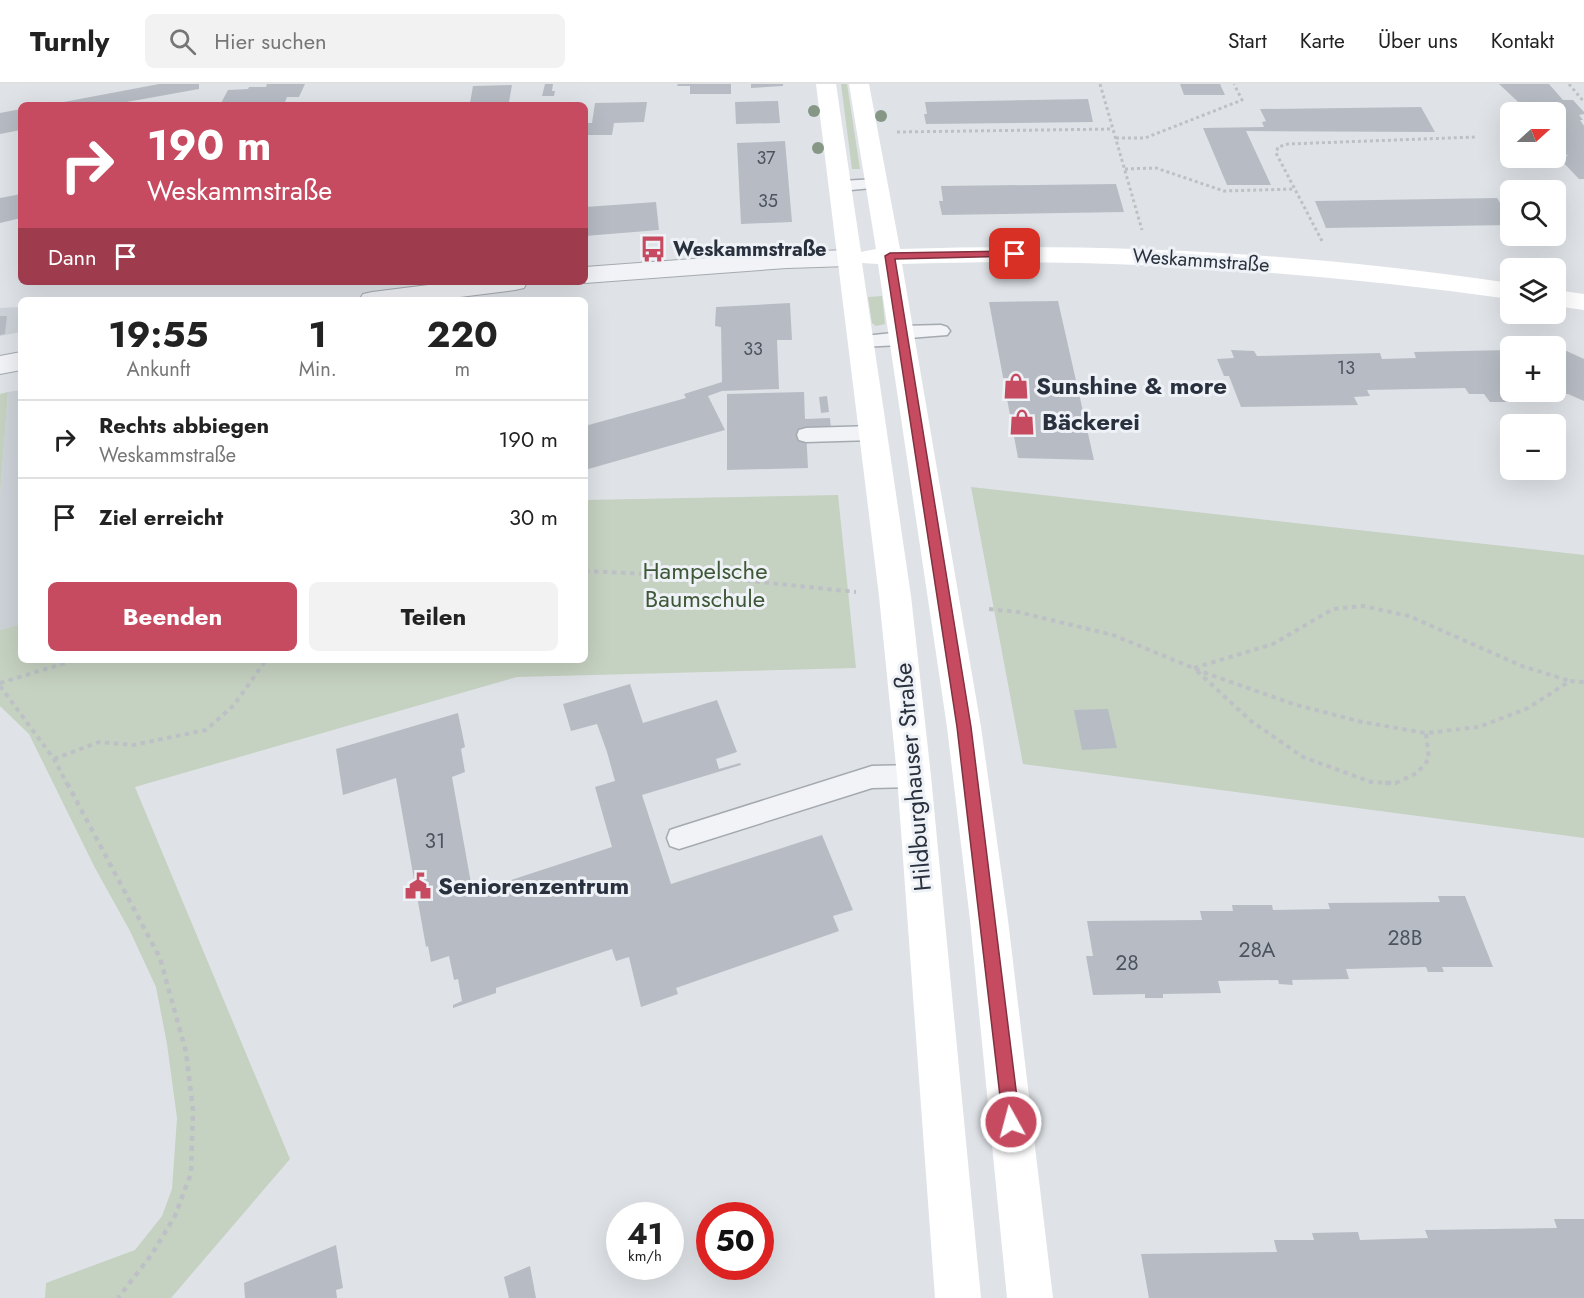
<!DOCTYPE html>
<html lang="de">
<head>
<meta charset="utf-8">
<style>
	:root { --surface:#fff; --page:#f2f2f2; --text:#222; --muted:#767676; --line:#e0e0e0; --accent:#c64b61 }
	body { margin:0; font-family:Jost,sans-serif; background:var(--page); color:var(--text); height:100vh; display:flex; flex-direction:column; font-size:22px; white-space:nowrap }
	* { box-sizing:border-box; margin:0 }
	p { font-size:20px; color:var(--muted) }
	.icon { flex:none; width:33px; height:33px; fill:none; stroke:currentColor; stroke-width:2; stroke-linecap:round; stroke-linejoin:round }
	.map { position:relative; flex:1; overflow:hidden }
	.drawer { position:absolute; left:18px; top:213px; width:570px; height:366px; display:flex; flex-direction:column; background:var(--surface); border-radius:9px; box-shadow:0 6px 24px #0002 }
	.drawer>* { flex:none }
	.banner { position:absolute; left:18px; top:18px; width:570px; height:183px; border-radius:9px; box-shadow:0 6px 24px #0002; background:#c64b61; color:#fff; overflow:hidden }
	.needle { width:39px; rotate:69deg }
	.buttons { position:absolute; left:1500px; top:18px; display:grid; gap:12px }
	.buttons a { display:grid; place-items:center; width:66px; height:66px; border-radius:9px; background:var(--surface); box-shadow:0 6px 24px #0002; font-size:30px }
	.speed { position:absolute; left:606px; top:1118px; display:flex; gap:12px; font-size:30px; font-weight:700; text-align:center }
	.speed>* { display:grid; place-content:center; width:78px; height:78px; border-radius:50%; background:var(--surface); box-shadow:0 6px 24px #0002; line-height:1 }
	.speed small { font-size:15px; font-weight:400 }
	.speed .limit { border:9px solid #d22; background:#fff; color:#111 }
	.pin { position:absolute; display:grid; place-items:center; width:51px; height:51px; color:#fff; margin:-26px; border-radius:12px; box-shadow:0 3px 9px #0006 }
	.me { position:absolute; width:66px; margin:-33px; rotate:353deg; stroke-linejoin:round; filter:drop-shadow(0 0 4px #0008) }
	.turn { display:flex; align-items:center; gap:21px; height:126px; padding:0 30px; font-size:27px }
	.turn .icon { width:78px; height:78px; stroke-width:2.5 }
	.turn b { display:block; font-size:42px; line-height:51px }
	.then { display:flex; align-items:center; height:57px; padding:0 30px; background:#0003; gap:12px; font-size:22px }
	.eta { display:flex; justify-content:space-evenly; align-items:center; height:102px; text-align:center }
	.eta b { font-size:36px; font-weight:700; line-height:42px }
	.button { display:flex; gap:12px; margin-top:auto; padding:12px 30px }
	.button a { flex:1; height:69px; border-radius:9px; background:var(--accent); color:#fff; font-size:24px; font-weight:700; line-height:69px; text-align:center }
	.button a+a { background:var(--page); color:var(--text) }
	ul { padding:0; list-style:none }
	li { display:flex; align-items:center; gap:18px; height:78px; padding:0 30px; border-top:2px solid var(--line) }
	li div { flex:1 }
	li b { display:block; font-size:22px }
	li em { font-style:normal }
	header { display:flex; align-items:center; gap:36px; box-sizing:border-box; height:84px; padding:0 30px; background:var(--surface); border-bottom:2px solid var(--line) }
	header strong { font-size:28px }
	nav { display:flex; gap:33px; margin-inline-start:auto; font-size:21px }
	.search { width:420px; height:54px; background:var(--page); display:flex; align-items:center; gap:15px; box-sizing:border-box; padding:0 21px; border-radius:9px; color:var(--muted); font-size:22px }
	.map>svg:first-child { display:block }
	.built { fill:#cdd2d9 }
	.green { fill:#c5d1c1 }
	.building { fill:#b7bcc4 }
	.lines { fill:none; stroke-linecap:round; stroke-linejoin:round }
	.lane-casing { stroke:#a5aab1; stroke-width:3 }
	.street-casing { stroke:#a5aab1; stroke-width:2 }
	.path-far2 { stroke:#bdc1c6; stroke-width:3; stroke-dasharray:3 3; stroke-linecap:butt }
	.path-far1 { stroke:#bdc1c6; stroke-width:4; stroke-dasharray:4.5 4.5; stroke-linecap:butt }
	.path { stroke:#bdc1c6; stroke-width:4.5; stroke-dasharray:5 5; stroke-linecap:butt }
	.lane { fill:#f1f3f6; fill-rule:evenodd }
	.street { fill:#f1f3f6; fill-rule:evenodd }
	.secondary { fill:#fff; fill-rule:evenodd }
	.tree { fill:#869786 }
	.route { fill:#c64b61; stroke:#81313f; stroke-width:1.5 }
	.labels { text-anchor:middle; stroke-width:6; stroke-linejoin:round; paint-order:stroke }
	.far-number-label { font-size:18px; fill:#4c5460 }
	.far-poi-label { font-size:20px; font-weight:bold; fill:#29313e; stroke:#eef1f5; text-anchor:start }
	.far-street-label { font-size:20px; fill:#29313e; stroke:#eef1f5 }
	.number-label { font-size:21px; fill:#4c5460 }
	.poi-label { font-size:24px; font-weight:bold; fill:#29313e; stroke:#eef1f5; text-anchor:start }
	.park-label { font-size:24px; fill:#3e5837; stroke:#eef1f5 }
	.street-label { font-size:24px; fill:#29313e; stroke:#eef1f5 }
</style>
</head>
<body>
<header>
<strong>Turnly</strong>
<div class="search"><svg class="icon" aria-label="search" viewBox="0 0 24 24"><circle cx="10" cy="10" r="6"/><path d="M15 15l6 6"/></svg>Hier suchen</div>
<nav><a>Start</a><a>Karte</a><a>Über uns</a><a>Kontakt</a></nav>
</header>
<div class="map">
<svg width="1584" height="1214" viewBox="0 0 1584 1214">
	<rect width="100%" height="100%" fill="#dfe3e7"/>
	<path class="built" d="M21,223v25l-21,4v-28z
		M21,306v234l-21,6v-134l8,-104z"/>
	<path class="green" d="M841,0h6l13,85h-8z
		M882,212l3,28 -9,2 -4,-3 -4,-26z
		M8,308l-8,104v-102z
		M971,403l613,68v283l-561,-74z
		M838,411l18,173 -339,9 -382,110 155,372 -119,139h-126l1,-15 89,-33 27,-34 10,-27 5,-71 -10,-74 -11,-57 -26,-56 -35,-63 -66,-134 -29,-28v-76l21,-6v36h564v-160z"/>
	<path class="building" d="M159,0h40v5l-89,16h-62z
		M267,0h38l-6,13h-12l-3,8h-64l8,-15 20,-1 1,-2h17z
		M545,0h8l-1,7h3l-1,5h-12z
		M678,0h53v10h-41v-8h-13z
		M751,0h32v2l-32,2z
		M1180,0h40l5,11h-41z
		M1499,0h50l14,16h10l11,12v2l-5,1 4,5h-3l4,6v53h-5l-21,-22 10,-1 -12,-11v-33l-28,-1z
		M512,1l-3,17 -39,1 3,-17z
		M1088,15l5,23 -167,2 -2,-10h3l-2,-12z
		M778,17l2,22 -44,1 -1,-22z
		M647,18l-3,20 -30,1 -2,12h-27l1,-12h6l3,-20z
		M1421,23l14,25 -189,-1 25,54h-44l-24,-57 61,-1 -2,-5 4,-1 -6,-12z
		M21,25v21l-21,4v-21z
		M785,57l7,81 -51,2 -4,-81z
		M1116,100l8,28 -182,3 -3,-14h4l-2,-15z
		M21,110v24l-21,5v-25z
		M1497,114l11,17h-3l5,10 -184,3 -11,-27z
		M656,118l3,28 -74,6v-29z
		M1058,217l36,159 -76,-2 -29,-156z
		M790,219l2,37h-15l2,49 -57,2 -14,5 17,34 -140,40v-44l101,-28 -2,-4 38,-12 -1,-55 -6,-1 1,-19z
		M0,232h7l-2,18 -5,1z
		M1558,263l26,12v42l-16,-7 -57,1 4,7h-25l-6,-8h-15l-4,-6 -98,2 3,6 -16,1 4,8 -117,2 -12,-31h-5l-7,-17 17,-1 -3,-8 23,1 3,5 123,-3 2,6 34,-1 -2,-6 96,-2v42h46v-43z
		M804,308l1,27 25,-1 1,11 -25,1 2,38 -81,2v-76z
		M827,312l2,16 -8,1 -2,-16z
		M630,600l13,39 74,-23 20,52 -21,7 3,10 21,-6 1,2 -99,30 29,89 151,-49 31,75 -20,6 6,15 -163,57 2,6 -37,13 -12,-50 -13,4 -4,-12 -116,39v5l-43,15v-3l9,-4 -4,-22 -4,1 -5,-24 -18,6 -3,-16 -2,1 -30,-169 -53,17 -7,-46 122,-36 7,34 -4,2 4,23 -13,5 19,106 4,-2 2,10 135,-44 -17,-60 20,-6 -8,-29 -10,-28 -26,7 -8,-27z
		M1108,625l9,39 -35,2 -8,-40z
		M1438,812h27l28,71h-51l2,5h-16l-2,-5 -80,2 3,10 -57,1 1,5 -14,-1 -1,-4 -60,1 3,12 -58,1v4h-18v-4l-52,1 -7,-39h7l-6,-35 115,-1 -2,-9h33l-1,-6h40l1,5 57,-1 -2,-6 112,-1z
		M1554,1135h30v79h-435l-8,-44 136,-2 -3,-12h40l-2,-7 46,-1 2,8 68,-2 -3,-8 132,-2z
		M336,1161l7,43 -7,2 1,8h-92l-1,-15z
		M530,1182l6,32h-27l-5,-21z"/>
	<g class="lines">
		<g class="lane-casing">
			<path id="lane" d="M878,95l5,2 3,3 -3,3 -43,4 -8,-5 8,-5z
				M941,241l6,2 3,4 -3,4 -38,3 -2,5 -6,2 -41,2 -6,-2 -3,-4 3,-4 39,-4 2,-5 6,-2z
				M873,342l7,2 2,5 -2,5 -7,2 -67,2 -7,-2 -2,-5 2,-5 7,-2z
				M914,681l8,3 4,8 -4,8 -8,3 -42,1 -193,61 -9,-3 -3,-8 3,-8 9,-3 193,-61z"/>
		</g>
		<g class="street-casing">
			<path id="street" d="M849,166l9,3 3,5 -3,5 -9,3 -62,2 -202,15 -3,-1h3v-15l202,-15z
				M452,198h75l-3,6 -9,2 -79,10h-77l4,-6 9,-2z
				M21,268v18l-21,4v-18z"/>
		</g>
		<path class="path-far2" d="M1100,0l42,146
			M1569,0l15,18
			M897,48l216,-3
			M1116,54h29l97,-38 -8,-16
			M1125,85l31,-1 68,23 71,-2
			M1322,157l-46,-88 2,-6 10,-3 188,-7"/>
		<path class="path-far1" d="M585,487l127,6 144,15
			M989,525l29,3 95,23 90,37 90,32 69,18 64,11 53,-6 49,-19 42,-27 14,1
			M1194,584l79,-24 60,-35 30,-3 46,10 113,50 48,15
			M1197,587l54,50 52,36 68,25 25,1 21,-10 12,-14 -3,-26
			M0,599l75,-23
			M0,602l54,73 13,25
			M54,675l45,-17 34,3 73,-15 28,-25 32,-45"/>
		<path class="path" d="M67,699l93,175 26,94 7,58 -2,63 -16,43 -23,38 -34,44
			M1385,699h12"/>
		<use href="#lane" class="lane"/>
		<use href="#street" class="street"/>
		<path class="secondary" d="M816,0h20l25,168 15,-3 -27,-165h20l31,165c204,-7 409,4 610,34v16c-202,-28 -404,-42 -608,-35l79,463 27,193 45,378h-46l-37,-378 -23,-193 -69,-463 -16,-1 49,333 20,180 50,522h-46l-38,-522 -18,-180z
			M1556,206l28,4v16l-28,-4z"/>
	</g>
	<g class="tree">
		<circle cx="814" cy="27" r="6"/>
		<circle cx="881" cy="32" r="6"/>
		<circle cx="818" cy="64" r="6"/>
	</g>
	<path class="route" d="M1015,167l3,1v4l-123,3 76,468 49,395 -3,6 -6,3 -6,-3 -2,-6 -46,-395 -72,-471 5,-3z"/>
	<defs>
		<g id="bus-bare" transform="scale(2.07)"><path d="M-5-6H5V4H4V6H2V4H-2V6H-4V4H-5ZM-3.5-4V0h7V-4ZM-3.5 1.2v1.5H-2V1.2ZM2 1.2v1.5H3.5V1.2Z" fill="#c64b61" stroke="#eef1f5" stroke-width="2.5" paint-order="stroke"/></g>
		<g id="shop-bare" transform="scale(2.07)"><path d="M-5-2.5h2.3a2.7 3.5 0 0 1 5.4 0H5L5.5 6h-11ZM-1.5-2.5h3a1.5 2.3 0 0 0-3 0Z" fill="#c64b61" stroke="#eef1f5" stroke-width="2.5" paint-order="stroke"/></g>
		<g id="civic-bare" transform="scale(2.07)"><path d="M-.6-6.5H3V-4.5H.6V-3L4-1V1h2V6H-6V1h2V-1L-.6-3ZM-1.2 2.5V6h2.4V2.5Z" fill="#c64b61" stroke="#eef1f5" stroke-width="2.5" paint-order="stroke"/></g>
	</defs>
	<g fill-rule="evenodd">
		<use href="#bus-bare" x="653" y="165"/>
		<use href="#shop-bare" x="1016" y="302"/>
		<use href="#shop-bare" x="1022" y="338"/>
		<use href="#civic-bare" x="418" y="802"/>
	</g>
	<g class="labels">
		<g class="far-number-label">
			<text x="766" y="80">37</text>
			<text x="768" y="123">35</text>
			<text x="753" y="271">33</text>
			<text x="1346" y="290">13</text>
		</g>
		<g class="far-poi-label">
			<text x="673" y="172">Weskammstraße</text>
		</g>
		<g class="far-street-label">
			<text transform="translate(1201 176) rotate(4)" y="7">Weskammstraße</text>
		</g>
		<g class="number-label">
			<text x="435" y="764">31</text>
			<text x="1405" y="861">28B</text>
			<text x="1257" y="873">28A</text>
			<text x="1127" y="886">28</text>
		</g>
		<g class="poi-label">
			<text x="1036" y="310">Sunshine &amp; more</text>
			<text x="1042" y="346">Bäckerei</text>
			<text x="438" y="810">Seniorenzentrum</text>
		</g>
		<g class="park-label">
			<text x="705" y="495">Hampelsche<tspan x="705" dy="28">Baumschule</tspan></text>
		</g>
		<g class="street-label">
			<text transform="translate(913 693) rotate(-95)" y="8">Hildburghauser Straße</text>
		</g>
	</g>
</svg>
<div class="buttons">
<a><svg class="needle" viewBox="-14 -14 28 28"><path d="M0-13l5 13h-10z" fill="#e53935"/><path d="M0 13l5-13h-10z" fill="#767676"/></svg></a>
<a><svg class="icon" aria-label="search" viewBox="0 0 24 24"><circle cx="10" cy="10" r="6"/><path d="M15 15l6 6"/></svg></a>
<a><svg class="icon" aria-label="layers" viewBox="0 0 24 24"><path d="M12 4l9 5-9 5-9-5zM3 14l9 5 9-5"/></svg></a>
<a>+</a>
<a>−</a>
</div>
<div class="speed"><div>41<small>km/h</small></div><div class="limit">50</div></div>
<div class="pin" style="left:1015px;top:170px;background:#d93025"><svg class="icon" aria-label="arrive" viewBox="0 0 24 24"><path d="M6 21V4h12l-3 4 3 4H6"/></svg></div>
<svg class="me" style="left:1011px;top:1038px" viewBox="-20 -20 40 40"><circle r="17" fill="#c64b61" stroke="#fff" stroke-width="3"/><path d="M0-11L8 9 0 5-8 9z" fill="#fff"/></svg>
<div class="banner">
<div class="turn"><svg class="icon" aria-label="right" viewBox="0 0 24 24"><path d="M7 20v-9h11M14 6l5 5-5 5"/></svg><div><b>190 m</b>Weskammstraße</div></div>
<div class="then">Dann<svg class="icon" aria-label="arrive" viewBox="0 0 24 24"><path d="M6 21V4h12l-3 4 3 4H6"/></svg></div>
</div>
<section class="drawer">
<div class="eta">
<div><b>19:55</b><p>Ankunft</p></div>
<div><b>1</b><p>Min.</p></div>
<div><b>220</b><p>m</p></div>
</div>
<ul>
<li><svg class="icon" aria-label="right" viewBox="0 0 24 24"><path d="M7 20v-9h11M14 6l5 5-5 5"/></svg><div><b>Rechts abbiegen</b><p>Weskammstraße</p></div><em>190 m</em></li>
<li><svg class="icon" aria-label="arrive" viewBox="0 0 24 24"><path d="M6 21V4h12l-3 4 3 4H6"/></svg><div><b>Ziel erreicht</b></div><em>30 m</em></li>
</ul>
<div class="button"><a>Beenden</a><a>Teilen</a></div>
</section>
</div>
</body>
</html>
